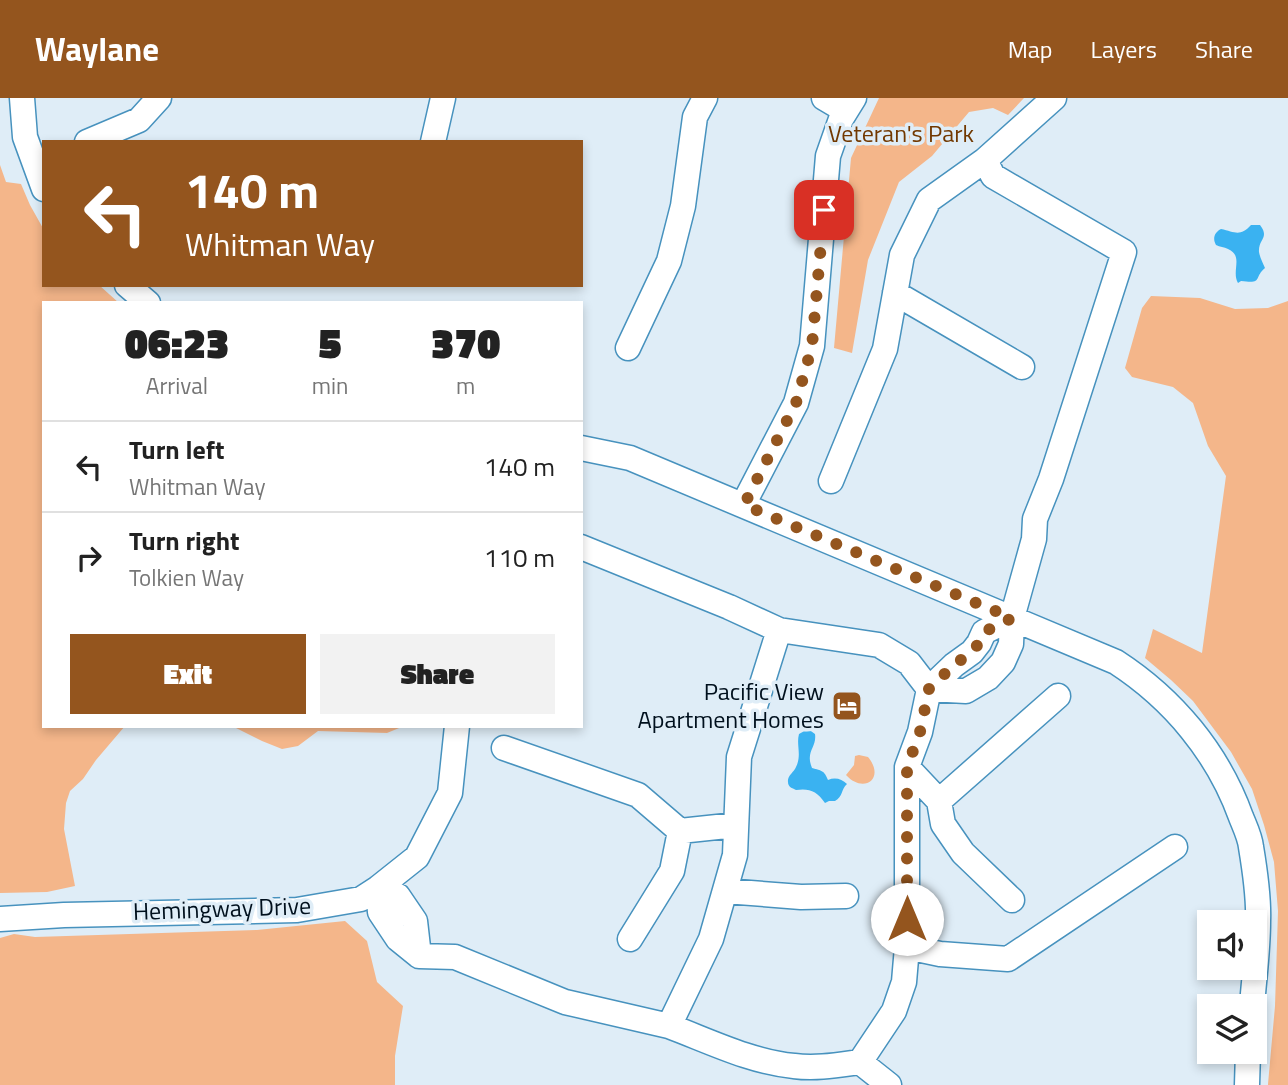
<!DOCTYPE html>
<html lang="en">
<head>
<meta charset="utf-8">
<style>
	:root { --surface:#fff; --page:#f2f2f2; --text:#222; --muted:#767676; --line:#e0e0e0; --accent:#94551e }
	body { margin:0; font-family:"Titillium Web",sans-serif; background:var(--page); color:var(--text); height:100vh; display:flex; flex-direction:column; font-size:26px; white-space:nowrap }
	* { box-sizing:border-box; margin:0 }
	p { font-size:23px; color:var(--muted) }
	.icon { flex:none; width:38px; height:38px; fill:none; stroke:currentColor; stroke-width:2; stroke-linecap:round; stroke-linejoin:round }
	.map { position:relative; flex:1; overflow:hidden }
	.sheet { position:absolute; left:42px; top:203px; width:541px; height:427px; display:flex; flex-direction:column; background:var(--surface); border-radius:0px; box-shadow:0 4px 10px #0003 }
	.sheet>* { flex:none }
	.hud { position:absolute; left:42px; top:42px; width:541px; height:147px; border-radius:0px; box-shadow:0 4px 10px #0003; background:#94551e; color:#fff; overflow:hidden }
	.tools { position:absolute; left:1197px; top:812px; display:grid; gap:14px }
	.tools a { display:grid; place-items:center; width:70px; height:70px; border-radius:0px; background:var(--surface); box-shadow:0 4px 10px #0003; font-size:35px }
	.pin { position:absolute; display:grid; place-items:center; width:60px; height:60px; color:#fff; margin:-30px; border-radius:14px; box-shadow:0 4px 10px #0006 }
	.me { position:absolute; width:77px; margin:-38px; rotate:0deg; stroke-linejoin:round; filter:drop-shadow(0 0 5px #0008) }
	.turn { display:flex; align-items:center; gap:24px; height:147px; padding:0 28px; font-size:32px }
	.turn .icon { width:91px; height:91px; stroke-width:2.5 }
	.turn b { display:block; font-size:49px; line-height:60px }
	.eta { display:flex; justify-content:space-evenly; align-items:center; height:119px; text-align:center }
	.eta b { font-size:42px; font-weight:800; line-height:49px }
	.cta { display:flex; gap:14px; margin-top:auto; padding:14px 28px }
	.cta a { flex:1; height:80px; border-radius:0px; background:var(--accent); color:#fff; font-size:28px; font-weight:800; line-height:80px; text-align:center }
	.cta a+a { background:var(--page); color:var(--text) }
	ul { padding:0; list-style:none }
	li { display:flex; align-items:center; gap:21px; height:91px; padding:0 28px; border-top:2px solid var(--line) }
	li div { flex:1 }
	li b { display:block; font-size:26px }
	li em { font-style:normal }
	header { display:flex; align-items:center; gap:42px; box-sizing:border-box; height:98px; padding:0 35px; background:var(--accent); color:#fff }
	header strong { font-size:33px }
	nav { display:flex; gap:38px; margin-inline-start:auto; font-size:24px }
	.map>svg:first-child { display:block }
	.green { fill:#f4b68a }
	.water { fill:#3ab2f1 }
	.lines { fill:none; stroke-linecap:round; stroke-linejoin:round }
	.minor-casing { stroke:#4792be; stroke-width:27 }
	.minor { stroke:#fff; stroke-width:24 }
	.route { stroke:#94551e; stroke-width:12; stroke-dasharray:0 21.6 }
	.labels { text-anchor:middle; stroke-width:7; stroke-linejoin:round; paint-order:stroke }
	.park-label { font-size:24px; fill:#713800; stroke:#dfedf7 }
	.poi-label { font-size:24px; fill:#00101d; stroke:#dfedf7; text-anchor:end }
	.street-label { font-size:24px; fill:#00101d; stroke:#dfedf7 }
</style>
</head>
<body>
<header>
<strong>Waylane</strong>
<nav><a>Map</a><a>Layers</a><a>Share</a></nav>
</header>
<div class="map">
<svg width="1288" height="987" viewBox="0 0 1288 987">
	<rect width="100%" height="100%" fill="#dfedf7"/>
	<path class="green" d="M879,0h145l-16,17 -15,-7 -24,4 -37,44 -33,26 -31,78 -16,93 -18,-5 17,-190z
		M0,67l6,17 15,2 9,21 14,25v55h55l20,18h-75v423h81l-29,34 -13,19 -13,12 -4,12 -2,26 11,57 -28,6 -47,1z
		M1151,198l49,2 35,11 33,-1 20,-7v784h-20v-1l7,-78 3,-95 -4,-49 -10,-37 -12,-36 -21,-37 -38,-51 -22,-21 -26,-22 8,-29 49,24 24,-177 -18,-30 -15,-43 -20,-16 -41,-10 -7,-9 17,-60z
		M232,628h172l-17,7 -69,-2 -20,15 -16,3 -20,-8z
		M859,657l9,2c18,22 -5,37 -22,18l8,-10 1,-9z
		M345,823l22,20 10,41 26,24 -8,50v29h-395v-147l14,-4 21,3 222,-7z"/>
	<path class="water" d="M1251,127h9c10,13 -2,14 -1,27 1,6 4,11 6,16 -12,10 -1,16 -24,13l-3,2c-7,-12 6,-27 -10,-34 -4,-2 -8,-2 -12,-4 -4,-7 -1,-13 5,-16 14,3 19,8 30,-4z
		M808,631l7,5c2,14 -10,17 -3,34 10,3 12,2 16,12 7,-3 14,-1 19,4 -6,5 -4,13 -12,17h-6l-4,2c-8,-12 -16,-15 -29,-13 -4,-2 -8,-3 -8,-8 -1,-6 6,-10 8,-15 6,-12 0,-22 3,-33z"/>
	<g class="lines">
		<g class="minor-casing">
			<path id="minor" d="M22,0l3,39 19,52
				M824,0l22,13
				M87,44l52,-22 20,-22
				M433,44l10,-44
				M127,187l21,18
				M895,195l127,74
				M628,250l41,-87 14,-55 12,-89 10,-19
				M581,350l49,10 486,204c57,37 102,91 125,155 4,10 9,20 10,30 4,24 8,50 7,74 0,29 -4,57 -6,85
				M831,383l54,-132 17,-94 27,-55 56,-40
				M743,407l53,-102 16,-57 16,-190 13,-37 13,-21
				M581,449l148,60 50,23 100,15 30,18 20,26
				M1012,520l22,-79 1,-20 16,-40 73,-227 -131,-76 -8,-16 69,-62
				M504,650l134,47 42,36
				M907,669l32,34 4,23 20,29 49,47
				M939,703l119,-105
				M725,793l76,6 45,-1
				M0,821l64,-4 233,-5 64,-11 17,-11 39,-31 33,-64 7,-67
				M630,841l42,-68 8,-40 56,-6
				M907,849l33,7 68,5 167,-112
				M419,858l-4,-35 -17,-25 -20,-8 2,24 18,27 21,17 36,1 110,45 104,24 42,-87 24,-84 4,-98 40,-127
				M669,928c40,15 82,36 125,40 22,3 44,-1 66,-4l29,23
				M860,964l34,-51 10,-29 3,-35v-180l13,-35 9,-43 25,-24 18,-13 7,-9 5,-11 28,-14 -1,26 -8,18 -15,16 -22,13 -37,-2
				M1247,987l1,-33"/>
		</g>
		<use href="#minor" class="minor"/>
	</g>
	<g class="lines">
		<path class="route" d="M824,112l-12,136 -16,57 -52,102 268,113 -28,14 -5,11 -7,9 -18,13 -25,24 -9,43 -13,35v152"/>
	</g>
	<defs>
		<g id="hotel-square" transform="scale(1.575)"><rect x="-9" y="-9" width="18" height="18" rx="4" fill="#94551e" stroke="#dfedf7"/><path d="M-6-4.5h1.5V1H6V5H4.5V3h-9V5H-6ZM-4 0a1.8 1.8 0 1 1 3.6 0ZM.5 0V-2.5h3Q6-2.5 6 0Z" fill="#fff"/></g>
	</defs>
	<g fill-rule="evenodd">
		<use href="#hotel-square" x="847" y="608"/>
	</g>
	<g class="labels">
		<g class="park-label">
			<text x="901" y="44">Veteran's Park</text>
		</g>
		<g class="poi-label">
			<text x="824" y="602">Pacific View<tspan x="824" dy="28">Apartment Homes</tspan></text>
		</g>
		<g class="street-label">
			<text transform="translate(222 811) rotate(-2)" y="8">Hemingway Drive</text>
		</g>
	</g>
</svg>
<div class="tools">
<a><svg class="icon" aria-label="sound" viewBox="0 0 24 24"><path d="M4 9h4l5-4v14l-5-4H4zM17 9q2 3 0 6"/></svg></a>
<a><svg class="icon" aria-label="layers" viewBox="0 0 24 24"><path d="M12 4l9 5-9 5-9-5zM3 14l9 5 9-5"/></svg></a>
</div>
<div class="pin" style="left:824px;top:112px;background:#d93025"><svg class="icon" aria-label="arrive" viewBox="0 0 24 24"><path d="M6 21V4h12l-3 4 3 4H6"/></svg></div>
<svg class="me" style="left:907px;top:821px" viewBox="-20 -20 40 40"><circle r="19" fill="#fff"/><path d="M0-13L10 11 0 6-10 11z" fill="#94551e"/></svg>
<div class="hud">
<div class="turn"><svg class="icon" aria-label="left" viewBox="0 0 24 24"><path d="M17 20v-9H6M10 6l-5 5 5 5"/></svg><div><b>140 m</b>Whitman Way</div></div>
</div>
<section class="sheet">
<div class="eta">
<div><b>06:23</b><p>Arrival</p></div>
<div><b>5</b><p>min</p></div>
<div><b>370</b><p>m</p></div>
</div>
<ul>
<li><svg class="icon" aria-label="left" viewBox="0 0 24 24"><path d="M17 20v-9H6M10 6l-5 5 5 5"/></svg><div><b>Turn left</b><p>Whitman Way</p></div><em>140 m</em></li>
<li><svg class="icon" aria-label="right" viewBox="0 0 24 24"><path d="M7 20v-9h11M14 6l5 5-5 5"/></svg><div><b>Turn right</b><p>Tolkien Way</p></div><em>110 m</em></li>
</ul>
<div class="cta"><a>Exit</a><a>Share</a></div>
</section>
</div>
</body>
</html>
